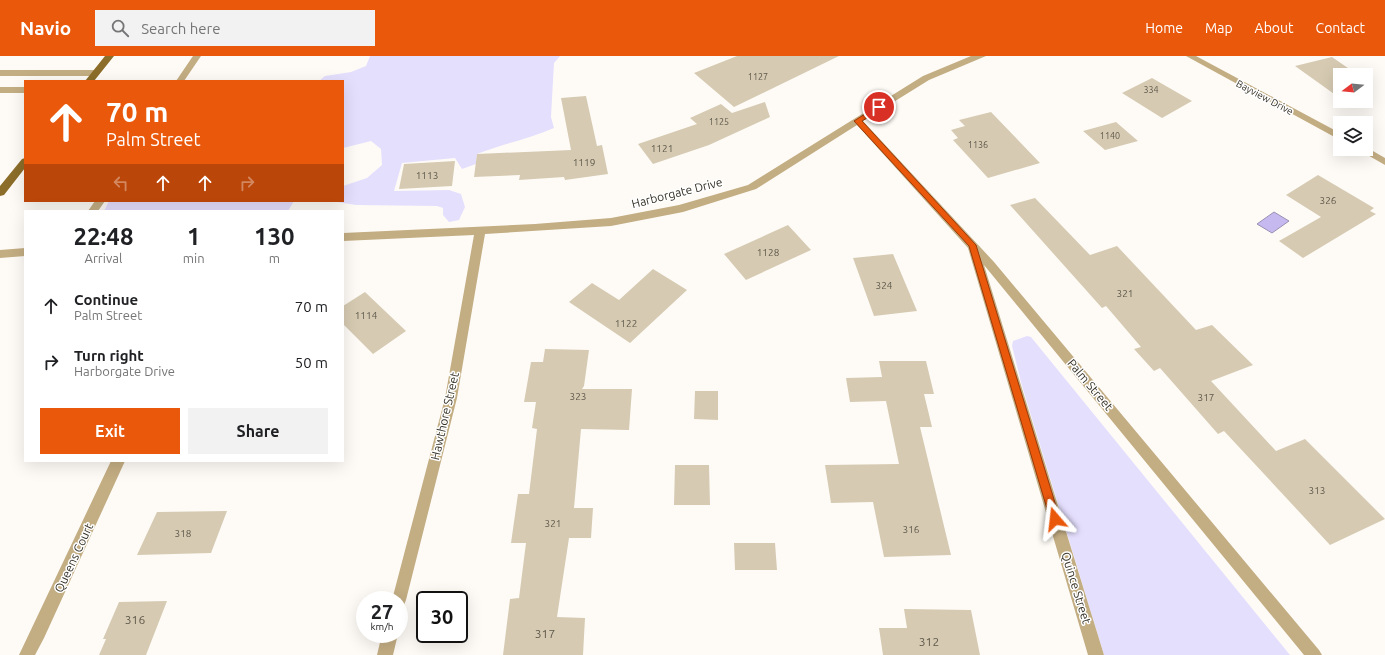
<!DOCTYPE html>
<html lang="en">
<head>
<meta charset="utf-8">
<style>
	:root { --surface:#fff; --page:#f2f2f2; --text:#202124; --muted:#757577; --accent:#ea580c }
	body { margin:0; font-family:Ubuntu,sans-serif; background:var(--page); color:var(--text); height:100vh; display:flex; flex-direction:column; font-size:15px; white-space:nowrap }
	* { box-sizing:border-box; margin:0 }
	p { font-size:13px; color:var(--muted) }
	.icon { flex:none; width:22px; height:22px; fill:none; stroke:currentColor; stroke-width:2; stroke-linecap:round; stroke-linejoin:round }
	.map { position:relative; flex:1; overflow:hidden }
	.drawer { position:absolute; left:24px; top:154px; width:320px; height:252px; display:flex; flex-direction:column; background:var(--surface); border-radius:0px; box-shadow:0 4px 16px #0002 }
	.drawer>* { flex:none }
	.guide { position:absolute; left:24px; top:24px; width:320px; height:122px; border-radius:0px; box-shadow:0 4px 16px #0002; background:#ea580c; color:#fff; overflow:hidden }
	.needle { width:26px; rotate:254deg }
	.buttons { position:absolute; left:1333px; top:12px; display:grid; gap:8px }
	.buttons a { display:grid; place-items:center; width:40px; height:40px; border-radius:0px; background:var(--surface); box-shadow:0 4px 16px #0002; font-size:20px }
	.speed { position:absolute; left:356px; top:535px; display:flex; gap:8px; font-size:20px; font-weight:700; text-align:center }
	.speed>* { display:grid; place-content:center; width:52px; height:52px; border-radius:50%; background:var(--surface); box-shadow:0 4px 16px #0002; line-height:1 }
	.speed small { font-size:10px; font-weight:400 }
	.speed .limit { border:2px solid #111; border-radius:6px; background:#fff; color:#111 }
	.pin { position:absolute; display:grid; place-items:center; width:34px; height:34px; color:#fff; margin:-17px; border:2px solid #fff; border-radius:50%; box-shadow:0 1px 4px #0007 }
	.me { position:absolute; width:44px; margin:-22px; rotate:343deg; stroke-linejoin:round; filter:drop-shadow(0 0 3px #0008) }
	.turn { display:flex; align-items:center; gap:14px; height:84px; padding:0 16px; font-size:18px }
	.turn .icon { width:52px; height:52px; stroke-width:2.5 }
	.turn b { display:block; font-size:28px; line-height:34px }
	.lanes { display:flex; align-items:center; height:38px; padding:0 16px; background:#0003; justify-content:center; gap:20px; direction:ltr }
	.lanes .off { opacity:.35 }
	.eta { display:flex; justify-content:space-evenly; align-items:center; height:68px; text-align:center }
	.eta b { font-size:24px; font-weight:600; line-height:28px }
	.button { display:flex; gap:8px; margin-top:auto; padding:8px 16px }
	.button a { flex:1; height:46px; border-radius:0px; background:var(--accent); color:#fff; font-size:16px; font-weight:600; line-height:46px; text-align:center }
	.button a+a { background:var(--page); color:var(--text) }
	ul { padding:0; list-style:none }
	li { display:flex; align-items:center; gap:12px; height:56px; padding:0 16px }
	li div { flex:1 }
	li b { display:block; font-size:15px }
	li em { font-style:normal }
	header { display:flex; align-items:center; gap:24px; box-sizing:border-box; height:56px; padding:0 20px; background:var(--accent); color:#fff }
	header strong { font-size:19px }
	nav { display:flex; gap:22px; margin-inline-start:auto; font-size:14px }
	.search { width:280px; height:36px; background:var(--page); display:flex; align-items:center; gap:10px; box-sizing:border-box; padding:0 14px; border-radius:0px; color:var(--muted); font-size:15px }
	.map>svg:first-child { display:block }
	.green { fill:#e5dffe }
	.water { fill:#c5b9f0; stroke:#9a90b4 }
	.building { fill:#d6cab2 }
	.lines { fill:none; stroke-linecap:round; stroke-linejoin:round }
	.minor { fill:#c3ad83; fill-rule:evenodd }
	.major { fill:#8c6d29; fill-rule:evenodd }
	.route { fill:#ea580c; stroke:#983908 }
	.labels { text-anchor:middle; stroke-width:3; stroke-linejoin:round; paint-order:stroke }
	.far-number-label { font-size:9px; fill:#5e584a }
	.far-street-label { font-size:10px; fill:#363228; stroke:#fff }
	.number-label { font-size:10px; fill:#5e584a }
	.street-label { font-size:12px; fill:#363228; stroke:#fff }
	.near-number-label { font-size:12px; fill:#5e584a }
</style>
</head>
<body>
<header>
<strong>Navio</strong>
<div class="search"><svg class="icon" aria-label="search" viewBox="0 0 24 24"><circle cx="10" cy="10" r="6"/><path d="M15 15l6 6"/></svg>Search here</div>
<nav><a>Home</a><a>Map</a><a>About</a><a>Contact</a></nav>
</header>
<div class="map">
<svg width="1385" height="599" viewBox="0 0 1385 599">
	<rect width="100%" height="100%" fill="#fefbf6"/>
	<path class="green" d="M370,0h190l-6,7 -3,54 3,11c-25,11 -52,16 -77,26l-1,10 -14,5 -7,-11 -53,5 -8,28 55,-1 12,4 4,13 -6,13 -10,2 -6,-7v-7l-6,-2 -81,-1 -19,-3 6,-1v-15l24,-8 15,-13 -1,-16 -10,-8 -28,7v-67h-24l6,-5 26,-4 15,-6z
		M109,145l24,1 161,-1 -6,10h-184z
		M1027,280l4,1 259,318h-186l-82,-269 -10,-40 1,-5z"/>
	<path class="water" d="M1274,156l15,9 -17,12 -15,-9z"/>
	<path class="building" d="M737,0h102l-105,51 -40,-34z
		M1332,1l26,18h-18v20l-3,1 -42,-30z
		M1152,22l40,23 -30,17 -40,-25z
		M586,40l11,50 5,-1 6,29 -43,6 -1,-3 -45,3 1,-5 -46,2 3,-23 94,-4 -10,-52z
		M765,46l5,15 -61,28 -56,19 -15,-20 59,-20 -7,-6 31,-14 11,9z
		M991,56l49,51 -52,15 -35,-38 5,-2 -7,-8 14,-4 -6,-6z
		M1116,66l22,19 -33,9 -22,-19z
		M455,105l-3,25 -53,3 5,-25z
		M1318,119l56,33 -4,3 6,3 -73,44 -24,-17 42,-24 -35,-22z
		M1035,142l55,57 27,-9 79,84 16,-5 41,40 -42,16 65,70 29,-12 80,80 -55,26 -106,-114 -6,3 -58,-66 -6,3 -20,-22 7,-2 -35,-41 -4,2 -92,-103z
		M788,169l23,25 -65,30 -22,-26z
		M893,198l24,57 -43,5 -21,-58z
		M653,213l34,21 -57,53 -61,-41 23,-19 27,17z
		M365,236l41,39 -33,23 -30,-30v-18z
		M545,293l44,1 -5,36 -2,3h50l-3,41 -48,-1 -7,79h19l-2,30h-22l-12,79 28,1 -2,37h-80l7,-56 9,-1 7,-55h-15l7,-49h11l8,-65 -5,-1 4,-26h-12l7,-40h12z
		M879,305h47l8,33h-10l8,33h-12l31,128 -67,2 -11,-55 -42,1 -6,-38 74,-1 -13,-63 -36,1 -4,-24 36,-1z
		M695,335h23v29l-24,-1z
		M675,409h34l1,40h-36z
		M227,455l-16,42 -74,2 20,-43z
		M734,487h41l2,27h-42z
		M167,545l-21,54h-47l7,-16h-3l16,-37z
		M904,553l67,1 9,45h-97l-4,-27h28z"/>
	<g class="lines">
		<path class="minor" d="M193,0h8l-17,25h-8z
			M971,0h15l-57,24 -66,41 131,141 325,388 3,5h-18l-320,-390 120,390h-16l-120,-407 -111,-123 -101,64 -73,23 -72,14 -126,8 -28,164 -51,202 -2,5 -5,2v-7h-7l53,-202 29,-163 -131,6v-8l192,-9 76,-6 68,-13 69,-20 175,-109z
			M1186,0h10l144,77v7z
			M0,14h96l4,3 -4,3h-96z
			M0,31h25v6h-25z
			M1366,91l19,11v7l-28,-16h9z
			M95,145h10l-7,10h-10z
			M25,192v8l-25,2v-8z
			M111,405h14l-81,177 -9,17h-16z
			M382,578h16l-5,21h-16z"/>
		<path class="major" d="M105,0h9l-20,25h-9z
			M25,102v10l-21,27 -4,1v-10l22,-27z"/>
	</g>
	<path class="route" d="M879,49l3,1v3l-20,12 114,124 84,274 -1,3 -4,2 -4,-2 -1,-3 -81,-273 -115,-125z"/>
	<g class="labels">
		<g class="far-number-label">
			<text x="758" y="24">1127</text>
			<text x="1151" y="37">334</text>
			<text x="719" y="69">1125</text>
			<text x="1110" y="83">1140</text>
			<text x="978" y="92">1136</text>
		</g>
		<g class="far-street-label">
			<text transform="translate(1265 41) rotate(28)" y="4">Bayview Drive</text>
		</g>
		<g class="number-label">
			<text x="662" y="96">1121</text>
			<text x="584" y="110">1119</text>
			<text x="427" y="123">1113</text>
			<text x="1328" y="148">326</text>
			<text x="768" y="200">1128</text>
			<text x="884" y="233">324</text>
			<text x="1125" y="241">321</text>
			<text x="366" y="263">1114</text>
			<text x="626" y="271">1122</text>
			<text x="578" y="344">323</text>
			<text x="1206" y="345">317</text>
			<text x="1317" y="438">313</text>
			<text x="553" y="471">321</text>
			<text x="911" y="477">316</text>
			<text x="183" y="481">318</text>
		</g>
		<g class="street-label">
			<text transform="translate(677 137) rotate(-14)" y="4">Harborgate Drive</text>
			<text transform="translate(1090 329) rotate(50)" y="4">Palm Street</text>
			<text transform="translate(445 360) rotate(-77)" y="4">Hawthore Street</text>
			<text transform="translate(74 502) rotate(-65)" y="4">Queens Court</text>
			<text transform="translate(1076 532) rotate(73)" y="4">Quince Street</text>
		</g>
		<g class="near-number-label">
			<text x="135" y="568">316</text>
			<text x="545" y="582">317</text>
			<text x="929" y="590">312</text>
		</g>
	</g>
</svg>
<div class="buttons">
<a><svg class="needle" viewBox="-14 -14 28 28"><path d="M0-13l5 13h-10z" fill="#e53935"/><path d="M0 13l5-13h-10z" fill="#757577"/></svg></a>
<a><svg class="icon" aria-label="layers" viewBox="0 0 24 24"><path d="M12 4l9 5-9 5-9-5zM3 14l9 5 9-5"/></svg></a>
</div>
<div class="speed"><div>27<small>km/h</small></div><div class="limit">30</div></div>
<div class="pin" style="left:879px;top:51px;background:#d93025"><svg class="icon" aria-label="arrive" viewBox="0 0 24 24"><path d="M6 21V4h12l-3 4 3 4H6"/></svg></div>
<svg class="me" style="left:1055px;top:463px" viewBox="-20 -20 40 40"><path d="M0-17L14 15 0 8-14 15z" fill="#ea580c" stroke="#fff" stroke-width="4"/></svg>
<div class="guide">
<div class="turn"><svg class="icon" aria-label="ahead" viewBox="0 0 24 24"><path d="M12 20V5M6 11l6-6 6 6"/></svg><div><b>70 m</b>Palm Street</div></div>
<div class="lanes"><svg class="icon off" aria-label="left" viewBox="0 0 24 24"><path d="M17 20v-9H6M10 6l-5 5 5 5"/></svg><svg class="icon" aria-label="ahead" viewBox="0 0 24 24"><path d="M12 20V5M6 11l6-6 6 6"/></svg><svg class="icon" aria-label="ahead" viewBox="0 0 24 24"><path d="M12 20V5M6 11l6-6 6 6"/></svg><svg class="icon off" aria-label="right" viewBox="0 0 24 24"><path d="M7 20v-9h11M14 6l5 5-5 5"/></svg></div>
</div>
<section class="drawer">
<div class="eta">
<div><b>22:48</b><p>Arrival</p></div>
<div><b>1</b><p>min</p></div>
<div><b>130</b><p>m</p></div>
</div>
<ul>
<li><svg class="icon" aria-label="ahead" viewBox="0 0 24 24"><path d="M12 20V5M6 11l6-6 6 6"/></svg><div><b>Continue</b><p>Palm Street</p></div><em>70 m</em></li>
<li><svg class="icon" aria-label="right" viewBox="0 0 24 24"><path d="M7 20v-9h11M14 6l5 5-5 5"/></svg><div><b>Turn right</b><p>Harborgate Drive</p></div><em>50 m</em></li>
</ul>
<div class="button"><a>Exit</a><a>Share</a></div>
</section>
</div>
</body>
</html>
